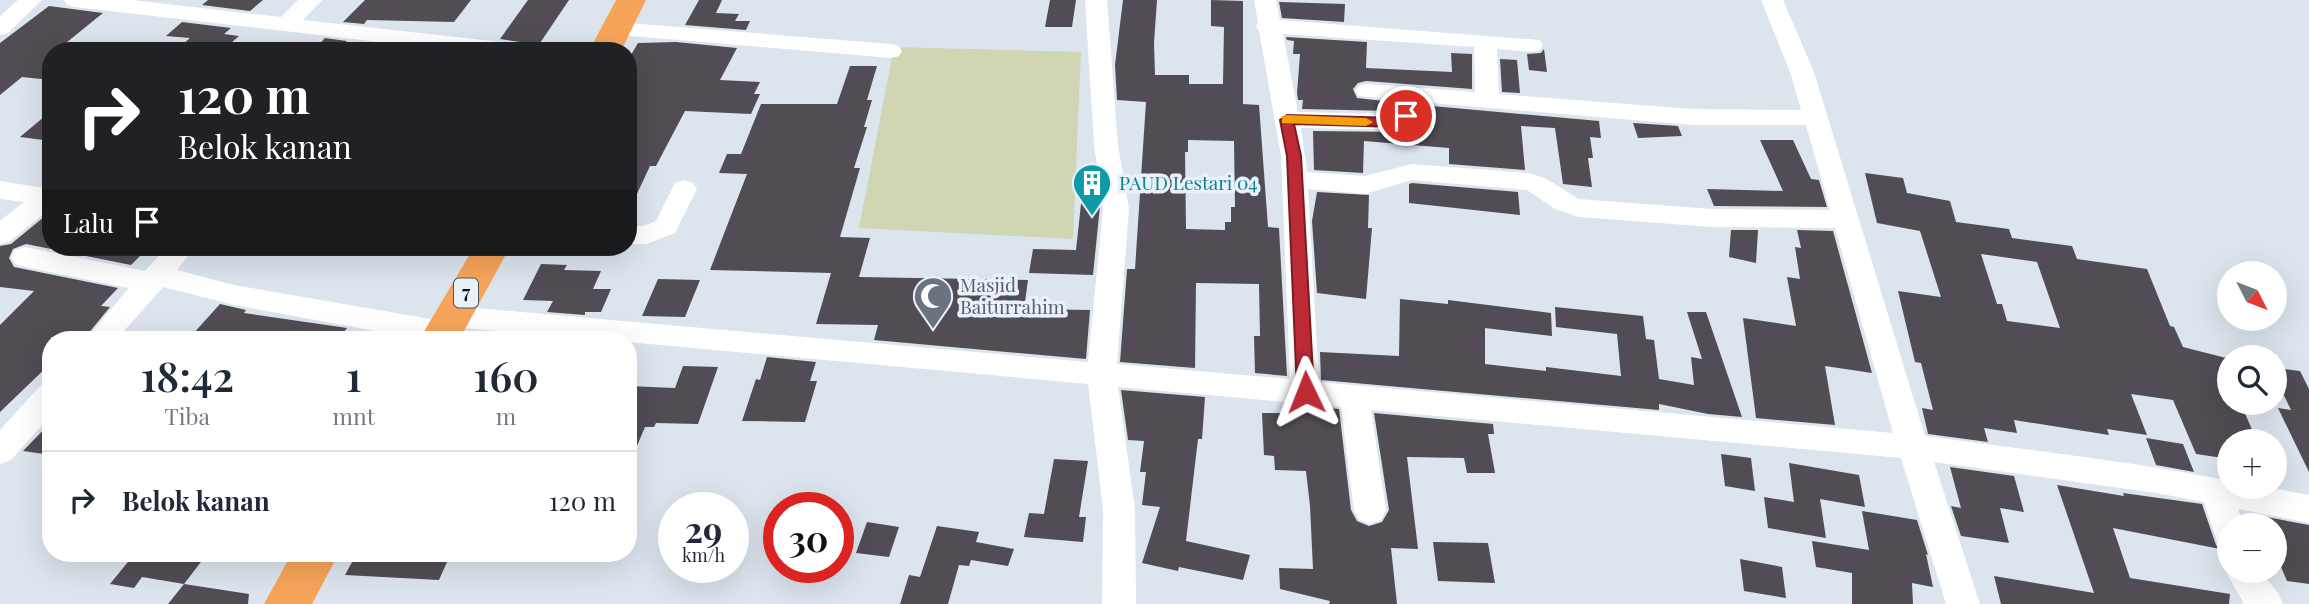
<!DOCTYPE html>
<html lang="id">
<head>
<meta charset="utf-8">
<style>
	:root { --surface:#fff; --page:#f2f2f3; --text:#1f2937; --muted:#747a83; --line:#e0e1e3 }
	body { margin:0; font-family:"Playfair Display",serif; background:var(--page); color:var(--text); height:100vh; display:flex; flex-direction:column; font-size:26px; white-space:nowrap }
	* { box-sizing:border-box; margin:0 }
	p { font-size:23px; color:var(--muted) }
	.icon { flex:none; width:38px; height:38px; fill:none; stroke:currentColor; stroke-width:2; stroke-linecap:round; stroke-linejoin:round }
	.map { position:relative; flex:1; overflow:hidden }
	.side { position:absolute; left:42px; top:331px; width:595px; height:231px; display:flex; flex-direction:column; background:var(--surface); border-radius:28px; box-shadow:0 7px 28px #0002 }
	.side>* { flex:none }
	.top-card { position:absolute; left:42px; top:42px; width:595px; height:214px; border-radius:28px; box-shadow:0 7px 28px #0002; background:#202124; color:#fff; overflow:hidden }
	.needle { width:46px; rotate:132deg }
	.buttons { position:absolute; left:2217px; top:261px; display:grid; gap:14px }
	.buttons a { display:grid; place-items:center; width:70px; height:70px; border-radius:50%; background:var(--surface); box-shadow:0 7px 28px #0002; font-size:35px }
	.speed { position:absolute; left:658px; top:492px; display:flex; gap:14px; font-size:35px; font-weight:700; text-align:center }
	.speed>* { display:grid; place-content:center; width:91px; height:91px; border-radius:50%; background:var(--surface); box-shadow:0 7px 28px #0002; line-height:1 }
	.speed small { font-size:18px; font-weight:400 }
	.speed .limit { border:10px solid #d22; background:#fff; color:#111 }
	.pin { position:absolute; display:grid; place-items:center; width:60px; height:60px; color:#fff; margin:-30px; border:4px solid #fff; border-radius:50%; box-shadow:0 2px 7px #0007 }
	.me { position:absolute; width:77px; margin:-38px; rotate:358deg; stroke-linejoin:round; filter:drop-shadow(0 0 5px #0008) }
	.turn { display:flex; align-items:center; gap:24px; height:147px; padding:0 21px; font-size:32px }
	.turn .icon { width:91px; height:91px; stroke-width:2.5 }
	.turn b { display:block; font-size:49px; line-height:60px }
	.then { display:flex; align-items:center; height:66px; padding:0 21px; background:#0003; gap:14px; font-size:26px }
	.eta { display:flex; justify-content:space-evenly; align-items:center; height:119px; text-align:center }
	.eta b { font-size:42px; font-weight:600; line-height:49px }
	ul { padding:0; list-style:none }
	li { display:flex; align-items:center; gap:21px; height:98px; padding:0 21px; border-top:2px solid var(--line) }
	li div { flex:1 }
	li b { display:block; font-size:26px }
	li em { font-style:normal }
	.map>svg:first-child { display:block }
	.green { fill:#d0d6b3 }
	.building { fill:#524c54; fill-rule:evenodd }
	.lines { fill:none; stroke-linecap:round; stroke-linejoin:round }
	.minor { fill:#fff; fill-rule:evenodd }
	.highway { fill:#f6a459; fill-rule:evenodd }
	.route { fill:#bc2b35; stroke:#7a1c22; stroke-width:2 }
	.slow { fill:#f59e0b }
	.labels { text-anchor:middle; stroke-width:7; stroke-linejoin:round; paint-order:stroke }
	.shield { fill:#e9f1fb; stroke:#505459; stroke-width:2 }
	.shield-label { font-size:18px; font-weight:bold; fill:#0e1114 }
	.culture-label { font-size:19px; fill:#0d838f; stroke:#e9f1fb; text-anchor:start }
	.worship-label { font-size:19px; fill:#5b616d; stroke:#e9f1fb; text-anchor:start }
</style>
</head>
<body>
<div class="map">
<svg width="2309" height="604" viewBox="0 0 2309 604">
	<rect width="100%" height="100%" fill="#dce4ee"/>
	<path class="green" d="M894,47l187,5 -8,187 -214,-11z"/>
	<path class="building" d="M208,0h55l-13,11 -48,-6z
		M365,0h106l-17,22 -87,-2 -3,4 -21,-2z
		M528,0h41l-33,49h-5l-4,-6 -27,-4z
		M699,0h23l-6,13 23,1 -4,7h15l-4,9 -61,-5z
		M1050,0h26l-4,27h-27z
		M1123,0h34l-3,43 1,32h34v9h34l1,-57 -13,-1v-26l32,1v103l16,1 9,122 11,1 8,148 -32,-3 -1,-37h6l-1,-52 -63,-1 -1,85 -75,-6 7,-93h8l11,-167 -29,-2 -2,-35zM1188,140l46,1 1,66h-4v15h-6v8l-39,-1 -1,-77h3z
		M1279,2l66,2 -1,18 -62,-4z
		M49,6l54,7 -47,38h-5v29l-29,-3 -22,18v-52z
		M182,22l49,6 -7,6 15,2 -17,15h-47l15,-13 -24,-2z
		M1286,37l81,5 -1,26 86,4 -1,-19 21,1v35l-106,-8 -8,2 -5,6 4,9 36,4 -1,9 -90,-2 1,-9h-5l-1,-7 3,-39h-7l1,-13 -7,-1z
		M325,38l22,3 -10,10h-24z
		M676,42l61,6 -17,32 40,2 -6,12h6l-9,20 -66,-3 -29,55h-6l-22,47v-153l10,-17z
		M1544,49l3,23 -18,-2 -2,-16 14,-1z
		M1500,59l17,1 3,33 -18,-1z
		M850,66h27l-10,34h5l-8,27h3l-13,41h6l-20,69 30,1 -11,39 169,3 -4,29 66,1 -4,49 -212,-19 4,-15 -62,-1 15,-51 -121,-3 37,-96 -28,-1 8,-19h14l20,-50h76z
		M1421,105l178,16 2,17 -11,-1 3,21h-5l4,29 -29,-3 -8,-56 -34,-2 4,44 -76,-6v-16l-85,-7 -1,32 -49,-3 -1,-39 90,1 13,-7z
		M51,111v30l-31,-4z
		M1633,123l45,3 4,10 -44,2z
		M1760,140h33l18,39 8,1 8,27 -113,-1 -7,-17 76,2z
		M1865,173l38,5 4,15 43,8 6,21 53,7 3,9 60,8 5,13 70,10 23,57 4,1 9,20 47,12v43h10l17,39h-27v18l-34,-5 -23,-54 -42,-6 16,41 -40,-6 2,6 -95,-15 3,13 -33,-5 4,14 -60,-8 -6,-26 11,2 -12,-47 -6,-1 -17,-71 43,6 -21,-66 -43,-8zM1981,254l56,8 23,66 -53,-7 -5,-17h-5z
		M1412,183l106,9 2,23 -111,-12v-19z
		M1317,192l52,3 -1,33h4l-6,71 -49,-6 -5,-72z
		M1082,195h16l2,11 -7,69 -64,-2 4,-24 43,1z
		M44,217l7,1v29h98l-18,18 -105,-21 -13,5 -4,9 5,9 104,21 -17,18 9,1 -27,33 -32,-3v26l-51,49v-87l34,-34 -34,-4v-41l11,-2z
		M1731,230h27l-2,33 -27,-6z
		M1797,230l36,1 39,142 -47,-7 10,59 -79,-7 -13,-100 53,8 -9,-49 13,2 -5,-32 6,1z
		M541,264l26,1 -3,5 37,1 -8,18h18l-10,23h-16v3l-38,-3 6,-11 -30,-1z
		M658,279l42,1 -15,37 -43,-1z
		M1400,299l48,5v-4l103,13 1,23 -67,-8v36l61,7v-4l75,9 -4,-42 -61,-7 -1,-20 88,9 3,23 8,1 5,39 35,6 -3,-28 11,2 -15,-47h19l36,105 -34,-3 -49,-10v6l-338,-30 -1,-28 79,4z
		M220,304l26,6 -2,3 103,15 -9,12h-68l3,-3 -45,-6 -7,8 -29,-4z
		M767,357l49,5 -6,19h7l-12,41 -63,-1 14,-42 4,1z
		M683,366l35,1 -20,57 -42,-1 -2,4h-9l-17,40v-81l47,2z
		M2275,368l25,3 9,18v83l-31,-64 13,2 -16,-33z
		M1121,390l84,7 -3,42h-4l-12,102 64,14 -7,25 -64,-13 -1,4 -36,-8 18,-56 -18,-2 4,-33h-6l4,-31 -16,-1z
		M1303,406l36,3 12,101 6,11 12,5 13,-4 7,-12 -15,-97 119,11 1,10h-6l7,39h-28l-3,-15 -57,-1 11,92 -27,-1 6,56h-68l1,-3 -50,-12 -1,-21 34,1 -3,-63 -4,-35 -31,-1 -1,-14 -10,-1 -2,-42h41z
		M51,422v33l-28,-4z
		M2146,438l37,6 11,28 -38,-7z
		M1721,454l30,4 4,33 -30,-5z
		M1054,459l34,2 -9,56h7l-3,25 -59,-5 5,-24 15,1z
		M1789,463l70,12 6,32 -45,-8 6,39 -58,-10 -4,-31 30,5z
		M1950,467l64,9 10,36 -24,-4 9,35 -48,-7 -10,-30 10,2z
		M2057,485l67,11 -1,-3 79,11 14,41 4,4 -107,-21 17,50 100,16 -1,10h-228l-7,-28 100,17z
		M1862,511l55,9 11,35 -2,-1 7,33 -21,-4 1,21h-61v-31l-36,-6 -4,-26 57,9z
		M2256,515l53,10v59l-22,-3 -12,-28v-28h-14z
		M867,522l32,5 -10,30 -33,-4z
		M937,526l42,6 -3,10 38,7 -6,17 -37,-6 -2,6 -10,-1 -11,39h-48l9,-29 11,2z
		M1433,542l55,1 7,40 -57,-2z
		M165,553l39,5 -20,26 -42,-7 -8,11 -24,-4 22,-27 27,4z
		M357,553h94l-12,27 -94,-5z
		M1740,559l42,8 4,31 -42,-7z
		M184,584l65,10 -1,10h-80z"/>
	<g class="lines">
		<path class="minor" d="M18,0h24l-34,33 -8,2v-19z
			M64,0h68l149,17 17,-17h24l-19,20 215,24 8,2 3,5h-72l-382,-44 -8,-2z
			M1085,0h22l11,145 11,64 -12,155 173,15 -9,-223 -22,-125 -3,-5 2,-3 -4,-23h22l4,20 260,20 3,5 -3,5 -8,2 -35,-3 2,45 193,15 109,1 -11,-38 -29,-72h22l31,72 111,364c102,14 205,25 305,45v5h31l48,9v28l-71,-14 5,16h-13v23l-12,-4 -14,-42 -48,-9 -222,-31 46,142h-34l-45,-146 -530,-48 15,100 -5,10 -11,4 -11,-4 -5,-10 -13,-103 -223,-20 17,122 1,95h-34l1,-95 -15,-125 -460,-42v-2h-32l-142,-13 3,5 -4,8h-28l-191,-35 -71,-18 -47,53h-31l44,-52 -104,-21 -10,-3 -4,-7 4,-7 10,-3 120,24 22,-24h28l-18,23 57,15 208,36 -3,-5 4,-7 10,-3 635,56 15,-153 -9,-64zM1283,34l191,13 1,45 -108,-8 -8,2 -4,5 4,5 37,4 -2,14 -96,-2zM1419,102l273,23h114l24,85 -118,-1 -133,-10 -34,-21 -16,-5 -117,-9 -47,12 -58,-4 -6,-44 101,2c15,-4 16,-13 17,-28zM1412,180l115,10 28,19 24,8 133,10 123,1 58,205 -574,-51 -11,-193 57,5z
			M616,22l275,22 8,2 3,5 -3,5 -8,2 -283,-24 -3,-5 3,-5z
			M684,180l9,3 4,6 -22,44 -29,11h-18v-18h15l13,-5 19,-38z
			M0,181l51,8v19l-42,34 -9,2v-23l24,-19 -24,-3z
			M51,382v33l-40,45 -11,4v-34l40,-44z
			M2230,561v9h29l19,23 5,11h-39l-19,-34z"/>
		<path class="highway" d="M616,0h30l-25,51h-32z
			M474,247h36l-51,93h-40z
			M292,553h47l-27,51h-48z"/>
	</g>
	<path class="route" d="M1406,112l7,4 -2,4 -13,7 -104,-3 7,32 13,236 -3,5h-11l-3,-5 -10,-236 -7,-36 7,-5 109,3z"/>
	<path class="slow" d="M1287,115l79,3 7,4 -7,4 -84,-3v-7z"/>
	<defs>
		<g id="building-pin" transform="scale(2.0125)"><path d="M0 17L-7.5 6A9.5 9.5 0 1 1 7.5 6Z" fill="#0f9aa8" stroke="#e9f1fb"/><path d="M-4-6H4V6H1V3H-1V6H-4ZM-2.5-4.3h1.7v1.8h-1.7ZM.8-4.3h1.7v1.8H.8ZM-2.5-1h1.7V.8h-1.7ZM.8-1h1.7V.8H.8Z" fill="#fff"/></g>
		<g id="mosque-pin" transform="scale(2.0125)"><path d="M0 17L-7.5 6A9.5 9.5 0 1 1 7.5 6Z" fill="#6b7280" stroke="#e9f1fb"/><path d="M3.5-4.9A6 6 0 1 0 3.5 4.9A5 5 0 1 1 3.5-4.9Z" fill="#fff"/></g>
	</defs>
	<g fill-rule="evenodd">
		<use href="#building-pin" x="1092" y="183"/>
		<use href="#mosque-pin" x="933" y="296"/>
	</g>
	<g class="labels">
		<rect class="shield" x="454" y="278.5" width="24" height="29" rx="5"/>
		<g class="shield-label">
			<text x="466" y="299">7</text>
		</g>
		<g class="culture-label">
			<text x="1119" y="190">PAUD Lestari 04</text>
		</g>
		<g class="worship-label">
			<text x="960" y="292">Masjid<tspan x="960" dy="22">Baiturrahim</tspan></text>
		</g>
	</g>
</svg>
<div class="buttons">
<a><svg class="needle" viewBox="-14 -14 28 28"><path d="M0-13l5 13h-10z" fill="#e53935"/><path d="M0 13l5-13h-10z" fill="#747a83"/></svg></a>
<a><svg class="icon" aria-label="search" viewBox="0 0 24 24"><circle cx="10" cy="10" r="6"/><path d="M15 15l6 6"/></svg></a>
<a>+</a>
<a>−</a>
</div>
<div class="speed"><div>29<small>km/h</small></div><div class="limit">30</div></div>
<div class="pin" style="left:1406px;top:116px;background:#d93025"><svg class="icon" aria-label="arrive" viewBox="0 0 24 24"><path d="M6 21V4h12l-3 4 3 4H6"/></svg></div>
<svg class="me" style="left:1306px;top:392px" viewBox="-20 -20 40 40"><path d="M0-17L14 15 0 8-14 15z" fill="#bc2b35" stroke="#fff" stroke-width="4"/></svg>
<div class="top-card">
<div class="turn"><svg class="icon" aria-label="right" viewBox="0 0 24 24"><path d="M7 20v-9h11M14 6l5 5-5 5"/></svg><div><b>120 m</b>Belok kanan</div></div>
<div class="then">Lalu<svg class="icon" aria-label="arrive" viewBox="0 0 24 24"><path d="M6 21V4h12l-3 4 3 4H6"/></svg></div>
</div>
<section class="side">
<div class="eta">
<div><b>18:42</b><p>Tiba</p></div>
<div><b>1</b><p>mnt</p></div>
<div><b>160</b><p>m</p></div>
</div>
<ul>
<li><svg class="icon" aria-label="right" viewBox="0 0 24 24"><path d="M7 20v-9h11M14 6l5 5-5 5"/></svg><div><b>Belok kanan</b></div><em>120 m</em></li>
</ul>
</section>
</div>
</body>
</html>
